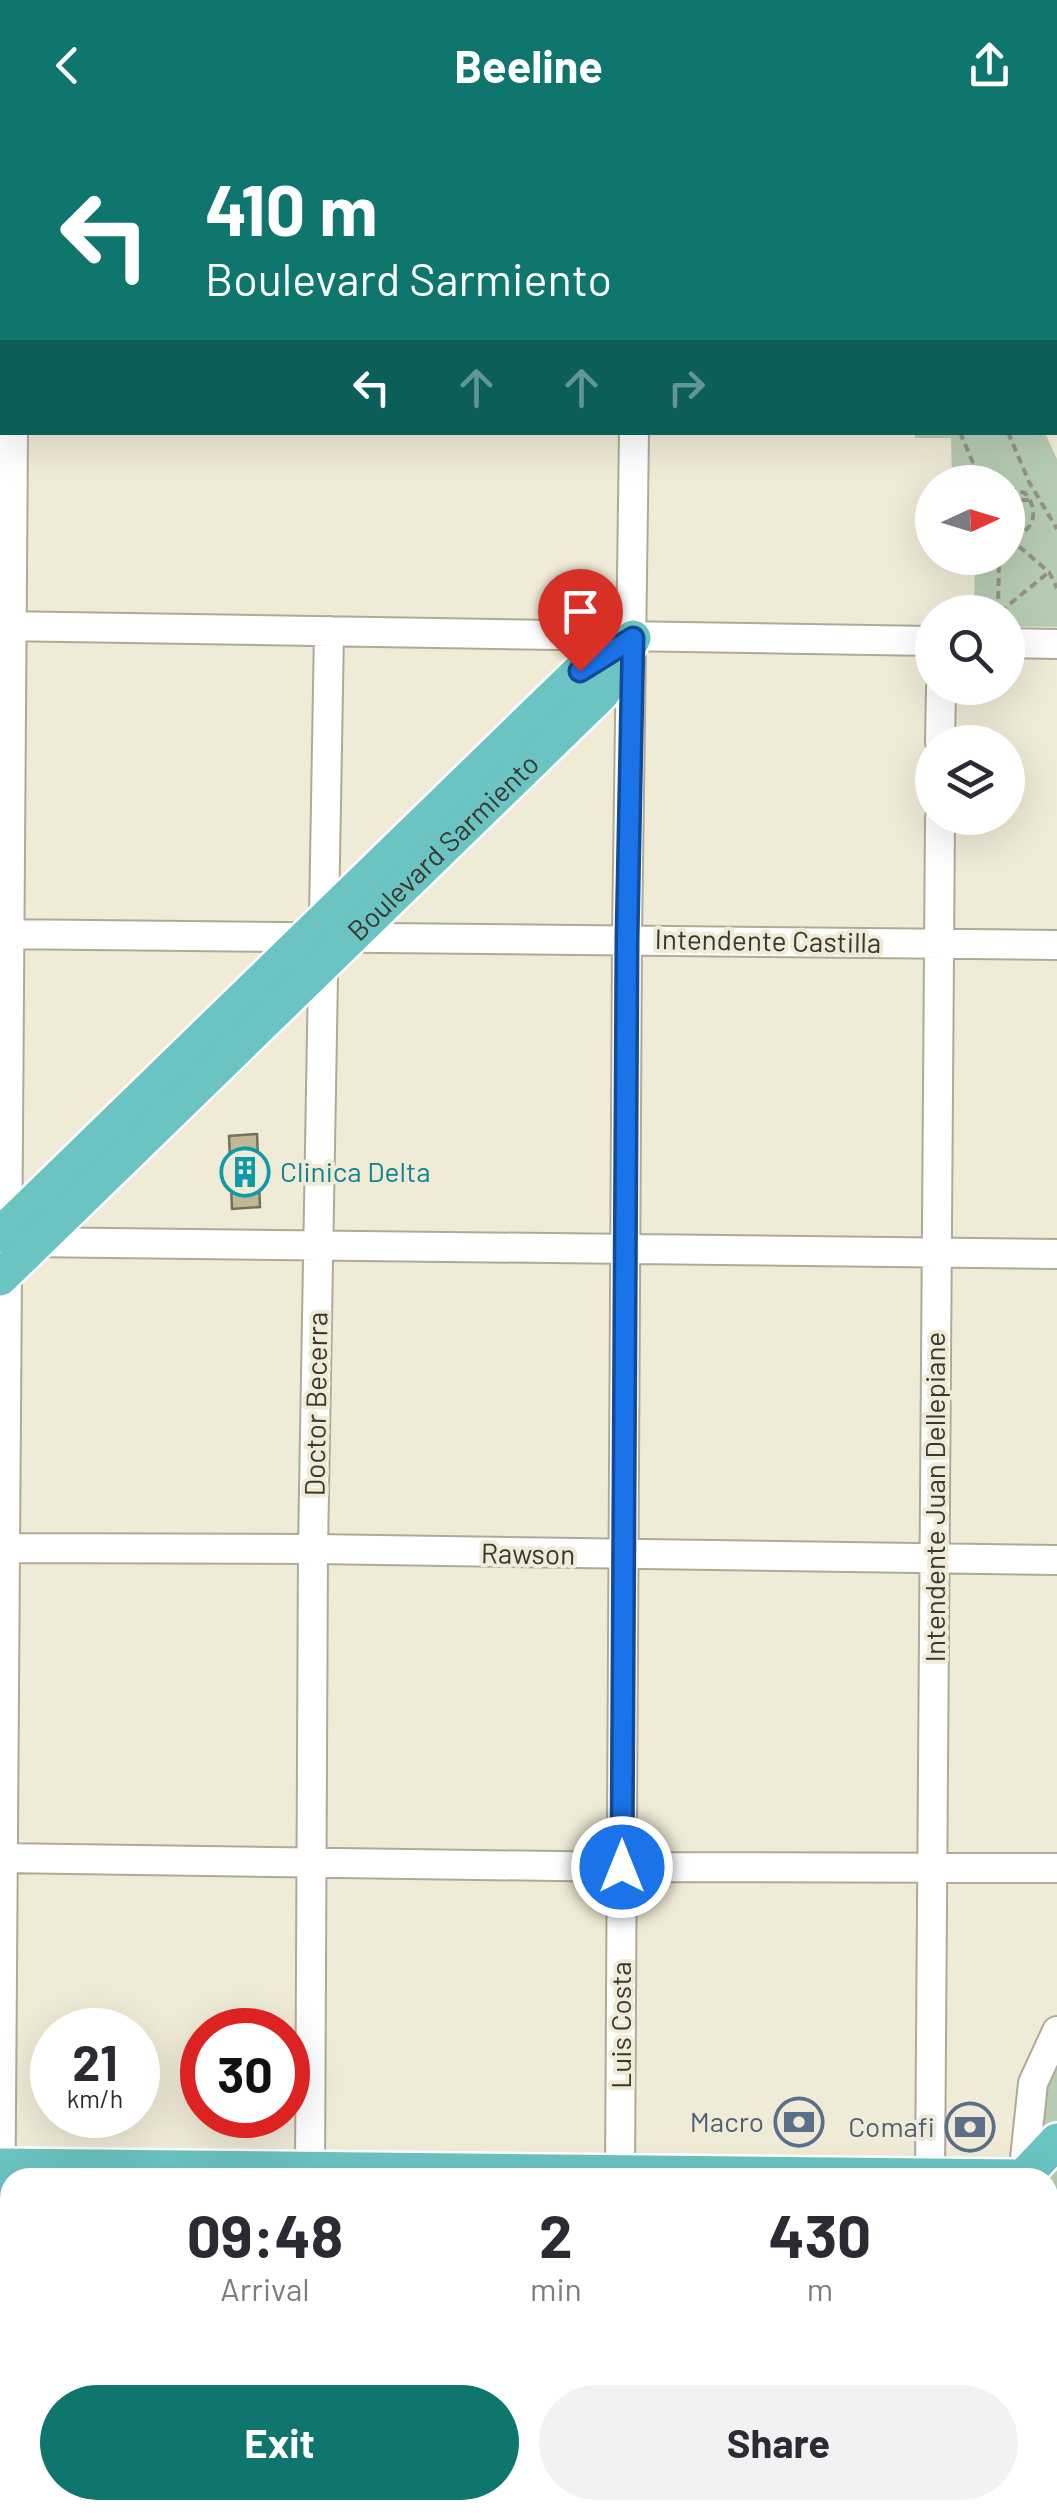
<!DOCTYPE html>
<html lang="en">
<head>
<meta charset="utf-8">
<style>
	:root { --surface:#fff; --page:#f2f2f3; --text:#2b2b33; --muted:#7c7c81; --accent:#0f766e }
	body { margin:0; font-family:Barlow,sans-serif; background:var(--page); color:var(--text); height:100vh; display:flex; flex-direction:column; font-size:38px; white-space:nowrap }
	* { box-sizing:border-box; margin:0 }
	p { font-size:32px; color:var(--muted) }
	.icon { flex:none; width:55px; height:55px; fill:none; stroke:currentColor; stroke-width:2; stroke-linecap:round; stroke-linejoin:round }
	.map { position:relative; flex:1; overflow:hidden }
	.drawer { position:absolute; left:0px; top:2038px; width:1058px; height:352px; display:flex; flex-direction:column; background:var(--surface); border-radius:30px 30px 0 0; box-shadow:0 10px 40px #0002 }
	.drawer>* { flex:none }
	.guide { position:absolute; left:0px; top:0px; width:1058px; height:305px; box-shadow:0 10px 40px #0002; background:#0f766e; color:#fff; overflow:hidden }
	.needle { width:65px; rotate:86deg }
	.fabs { position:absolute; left:915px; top:335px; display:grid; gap:20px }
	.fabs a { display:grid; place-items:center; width:110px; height:110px; border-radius:50%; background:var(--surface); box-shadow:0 10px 40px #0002; font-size:50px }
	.speed { position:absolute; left:30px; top:1878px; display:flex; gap:20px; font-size:50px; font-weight:700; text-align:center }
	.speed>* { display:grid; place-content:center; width:130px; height:130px; border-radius:50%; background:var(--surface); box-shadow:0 10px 40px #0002; line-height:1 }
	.speed small { font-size:25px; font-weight:400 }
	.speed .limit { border:15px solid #d22; background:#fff; color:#111 }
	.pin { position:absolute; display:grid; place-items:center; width:85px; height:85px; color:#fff; margin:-102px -42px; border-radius:50% 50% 50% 0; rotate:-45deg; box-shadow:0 0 10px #0007 }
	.pin .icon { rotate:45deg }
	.me { position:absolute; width:110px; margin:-55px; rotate:0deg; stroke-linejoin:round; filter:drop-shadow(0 0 8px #0008) }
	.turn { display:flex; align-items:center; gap:35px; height:210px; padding:0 40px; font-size:45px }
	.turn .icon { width:130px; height:130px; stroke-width:2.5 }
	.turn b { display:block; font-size:70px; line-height:85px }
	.lanes { display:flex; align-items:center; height:95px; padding:0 40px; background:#0003; justify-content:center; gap:50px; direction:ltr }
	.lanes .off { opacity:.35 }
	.eta { display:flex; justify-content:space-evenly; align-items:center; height:170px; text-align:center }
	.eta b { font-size:60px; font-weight:700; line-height:70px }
	.cta { display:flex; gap:20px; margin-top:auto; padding:20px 40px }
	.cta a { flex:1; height:115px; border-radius:60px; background:var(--accent); color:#fff; font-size:40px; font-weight:700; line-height:115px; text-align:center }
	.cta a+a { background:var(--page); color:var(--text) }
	header { display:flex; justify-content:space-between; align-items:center; height:130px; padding:0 40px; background:var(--accent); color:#fff; font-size:45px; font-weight:700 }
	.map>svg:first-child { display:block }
	.green { fill:#b6ccb2 }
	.building { fill:#c0b793; stroke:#74705e; stroke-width:2.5 }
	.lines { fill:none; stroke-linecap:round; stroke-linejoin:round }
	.minor-casing { stroke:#aeaa97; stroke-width:32 }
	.major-casing { stroke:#fff; stroke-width:40 }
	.path { stroke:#959284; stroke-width:4; stroke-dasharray:8 5; stroke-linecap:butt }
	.minor { stroke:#fff; stroke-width:28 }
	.major { stroke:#6bc4c1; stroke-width:35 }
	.rail { stroke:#5d5a51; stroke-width:6 }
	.route-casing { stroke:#114b97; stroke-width:25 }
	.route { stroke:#1a73e8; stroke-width:18 }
	.labels { text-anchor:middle; stroke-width:8; stroke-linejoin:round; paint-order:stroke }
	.street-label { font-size:28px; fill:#393730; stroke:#f0ebd7 }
	.culture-label { font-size:28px; fill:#0d838f; stroke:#f0ebd7; text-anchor:start }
	.service-label { font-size:28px; fill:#4e5e75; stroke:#f0ebd7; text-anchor:end }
</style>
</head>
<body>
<header><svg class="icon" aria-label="back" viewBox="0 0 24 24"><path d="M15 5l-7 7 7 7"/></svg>Beeline<svg class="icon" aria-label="share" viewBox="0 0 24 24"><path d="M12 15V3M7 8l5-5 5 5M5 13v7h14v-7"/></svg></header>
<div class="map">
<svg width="1057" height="2388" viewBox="0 0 1057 2388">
	<rect width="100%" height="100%" fill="#f0ebd7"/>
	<path class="green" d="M915,303h130l12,26v168l-49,-1v-14h-34l1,-54h33v-76h-56l-1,-44h-36z
		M1057,1901v315l-9,-22v-146h-27z"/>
	<path class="building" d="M257,1004l3,73 -28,2 -3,-73z"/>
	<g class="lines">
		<g class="minor-casing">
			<path id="minor" d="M18,2v-2
				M635,2v-2
				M0,185h2
				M0,496l932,15
				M1008,513l49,1
				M940,612l1,-54
				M0,804l1057,11
				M26,1112l1031,12
				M0,1418l313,1 744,11
				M0,1728l622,9 435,1
				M1023,2047l10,-94 24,-52
				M310,2048l3,-629 16,-918
				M620,2048l7,-1239 7,-507
				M930,2048l10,-1360
				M0,2121l13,-1819
				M1048,2194l9,22
				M0,2372h10
				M1024,2380h33
				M309,2388v-8
				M620,2388v-8
				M927,2388v-8"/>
		</g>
		<g class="major-casing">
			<g id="major">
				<path d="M0,1105l580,-564 48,-30"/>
				<path id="s1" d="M0,1148l602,-585 31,-55"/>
				<path d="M0,2036l1023,11 34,-36"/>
				<path d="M0,2063l10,1"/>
				<path d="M1048,2102l9,9"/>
			</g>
		</g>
		<path class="path" d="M851,0l1,2
			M871,0l1,2
			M960,302l21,50
			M1008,302l21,50 28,47
			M1008,358l17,5c16,19 8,42 -17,44
			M1008,370h23
			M1009,408l40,34 8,16
			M998,482l1,-54
			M1000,482l49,-40"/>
		<use href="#minor" class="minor"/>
		<use href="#major" class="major"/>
		<path class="rail" d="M950,0l1,2
			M967,0l1,2
			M1055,220l2,5
			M1055,259l2,5"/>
	</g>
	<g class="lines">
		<g class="route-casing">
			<path id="route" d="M580,541l53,-33 -6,301 -5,928"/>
		</g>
		<use href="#route" class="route"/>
	</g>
	<defs>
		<g id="building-ring" transform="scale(2.5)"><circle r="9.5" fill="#f0ebd7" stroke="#0f9aa8" stroke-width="1.5"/><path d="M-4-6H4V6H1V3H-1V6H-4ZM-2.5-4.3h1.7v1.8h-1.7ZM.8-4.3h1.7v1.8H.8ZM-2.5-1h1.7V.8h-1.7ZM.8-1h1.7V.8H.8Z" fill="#0f9aa8"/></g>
		<g id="bank-ring" transform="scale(2.5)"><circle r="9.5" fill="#f0ebd7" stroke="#5c6f8a" stroke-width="1.5"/><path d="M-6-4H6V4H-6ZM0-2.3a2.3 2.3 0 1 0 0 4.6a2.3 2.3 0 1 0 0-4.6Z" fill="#5c6f8a"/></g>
	</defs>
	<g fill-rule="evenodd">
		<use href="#building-ring" x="245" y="1042"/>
		<use href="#bank-ring" x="799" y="1992"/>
		<use href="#bank-ring" x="970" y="1997"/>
	</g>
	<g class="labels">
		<g class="street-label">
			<text dy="10" stroke="none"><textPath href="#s1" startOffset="618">Boulevard Sarmiento</textPath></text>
			<text transform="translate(768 811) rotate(1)" y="10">Intendente Castilla</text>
			<text transform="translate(316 1274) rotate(-89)" y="10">Doctor Becerra</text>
			<text transform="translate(935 1367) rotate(-90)" y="10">Intendente Juan Dellepiane</text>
			<text transform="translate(528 1424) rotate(1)" y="10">Rawson</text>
			<text transform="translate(621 1895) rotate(-90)" y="10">Luis Costa</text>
		</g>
		<g class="culture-label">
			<text x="280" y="1052">Clinica Delta</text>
		</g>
		<g class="service-label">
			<text x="764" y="2002">Macro</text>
			<text x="935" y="2007">Comafi</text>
		</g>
	</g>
</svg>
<div class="fabs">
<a><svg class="needle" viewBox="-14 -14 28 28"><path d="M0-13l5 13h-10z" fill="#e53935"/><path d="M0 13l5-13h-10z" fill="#7c7c81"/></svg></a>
<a><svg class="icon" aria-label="search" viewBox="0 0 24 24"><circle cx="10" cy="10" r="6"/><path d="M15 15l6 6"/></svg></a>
<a><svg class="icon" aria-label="layers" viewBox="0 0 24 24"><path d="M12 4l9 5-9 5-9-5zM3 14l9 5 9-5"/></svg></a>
</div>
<div class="speed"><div>21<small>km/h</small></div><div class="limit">30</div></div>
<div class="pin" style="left:580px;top:541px;background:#d93025"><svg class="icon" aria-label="arrive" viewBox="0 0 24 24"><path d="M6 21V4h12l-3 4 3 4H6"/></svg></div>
<svg class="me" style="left:622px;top:1737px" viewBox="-20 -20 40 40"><circle r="17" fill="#1a73e8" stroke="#fff" stroke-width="3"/><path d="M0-11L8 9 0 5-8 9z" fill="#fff"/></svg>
<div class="guide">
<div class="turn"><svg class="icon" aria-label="left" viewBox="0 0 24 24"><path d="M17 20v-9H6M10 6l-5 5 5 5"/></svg><div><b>410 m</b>Boulevard Sarmiento</div></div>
<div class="lanes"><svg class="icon" aria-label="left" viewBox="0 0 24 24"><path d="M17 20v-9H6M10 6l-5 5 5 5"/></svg><svg class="icon off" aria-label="ahead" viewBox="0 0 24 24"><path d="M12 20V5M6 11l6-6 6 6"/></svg><svg class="icon off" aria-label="ahead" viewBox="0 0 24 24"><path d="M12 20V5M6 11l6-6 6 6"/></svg><svg class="icon off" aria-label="right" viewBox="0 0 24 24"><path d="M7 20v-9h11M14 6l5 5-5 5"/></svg></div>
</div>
<section class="drawer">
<div class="eta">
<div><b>09:48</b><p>Arrival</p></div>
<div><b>2</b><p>min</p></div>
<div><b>430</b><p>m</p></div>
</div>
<div class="cta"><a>Exit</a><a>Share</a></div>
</section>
</div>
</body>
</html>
